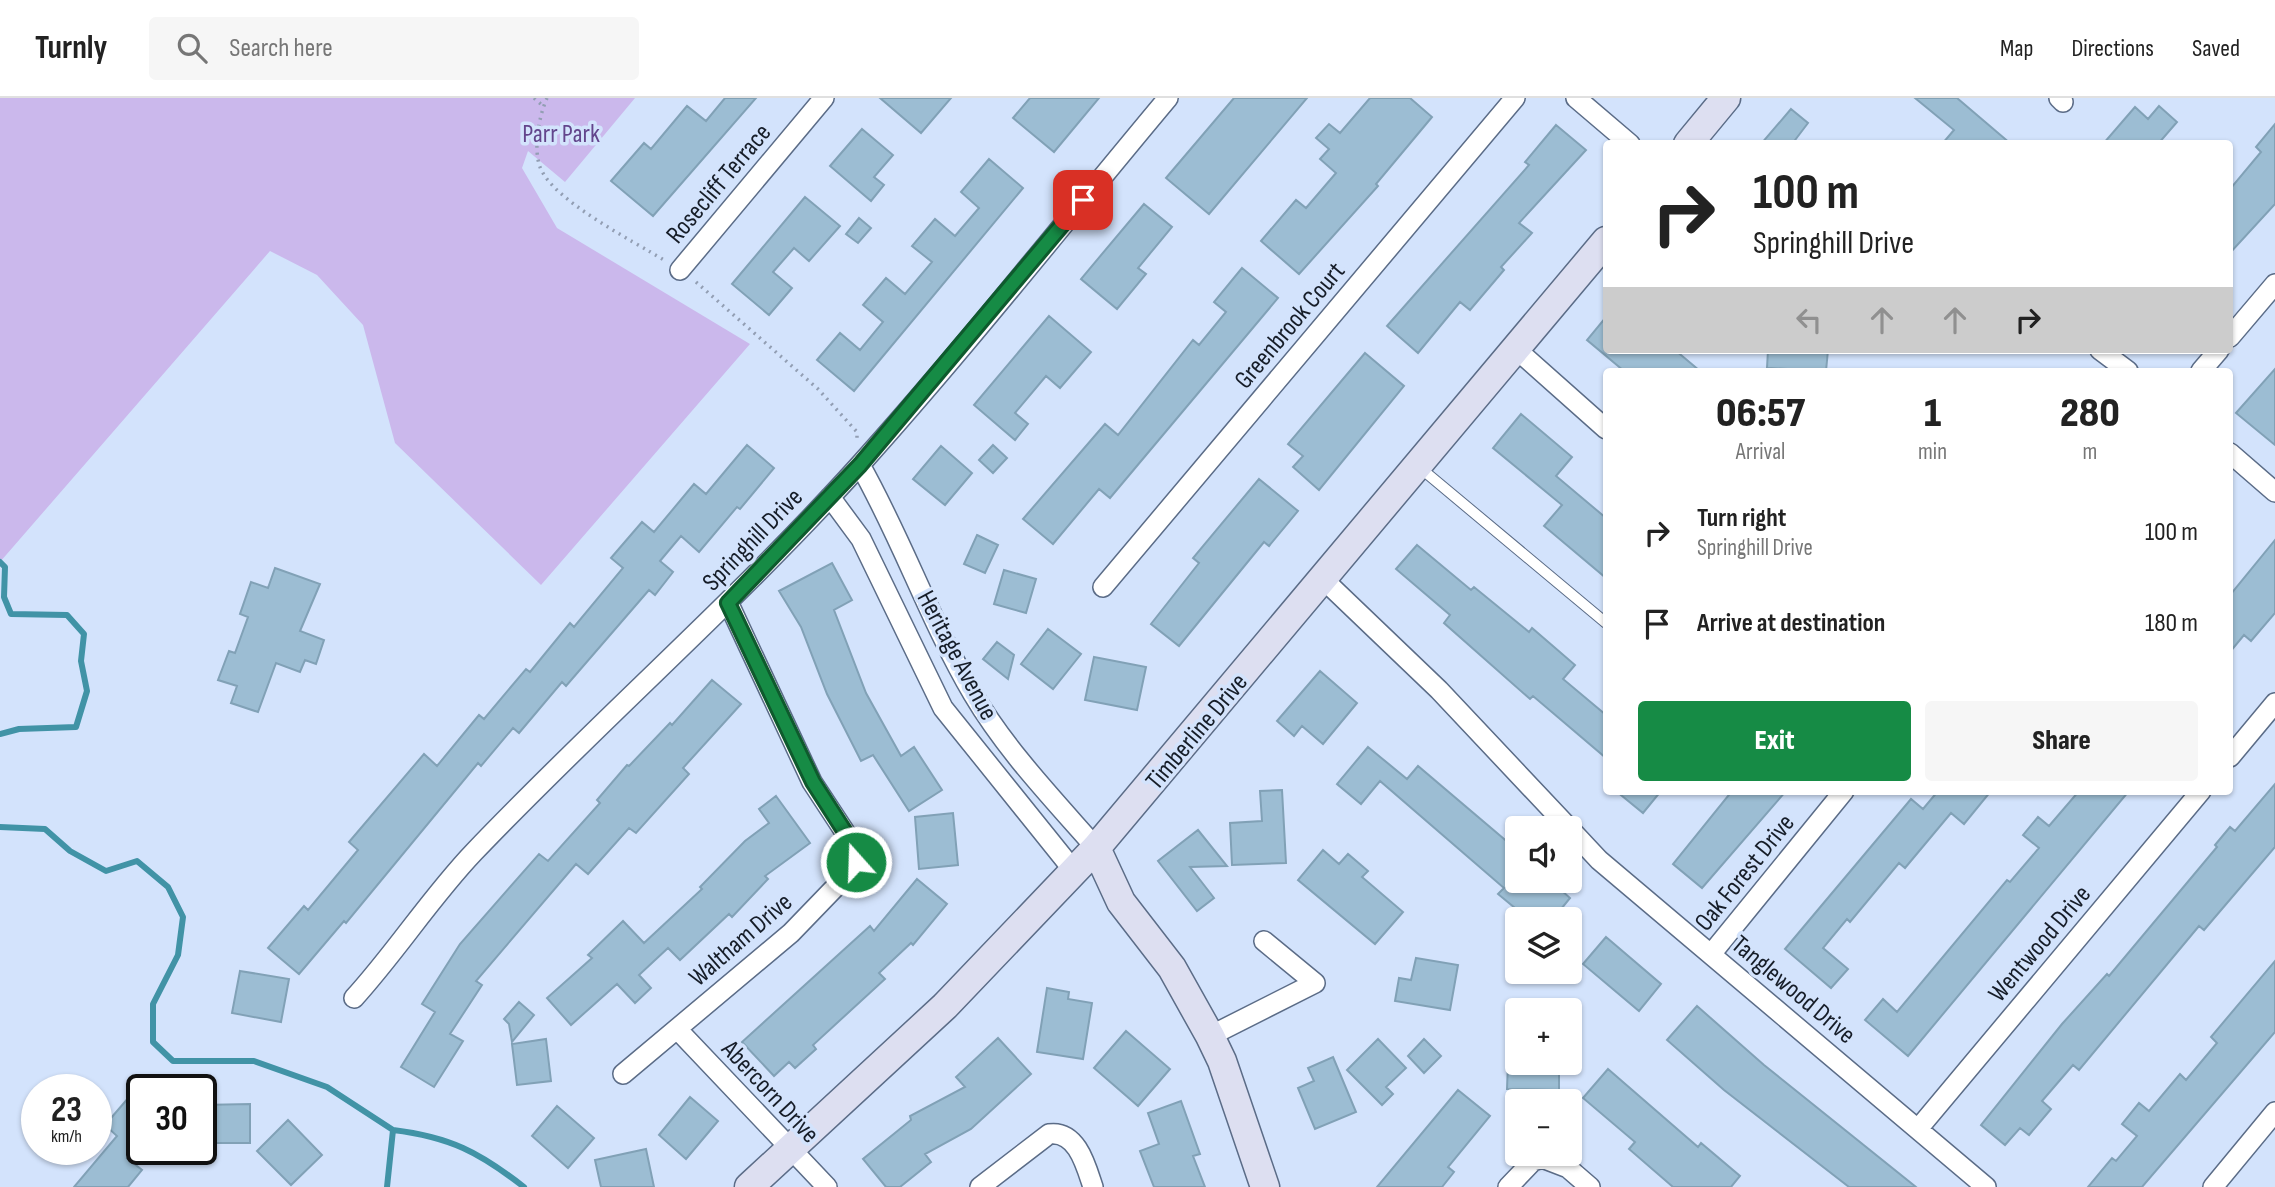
<!DOCTYPE html>
<html lang="en">
<head>
<meta charset="utf-8">
<style>
	:root { --surface:#fff; --page:#f6f6f6; --text:#222; --muted:#767676; --line:#e0e0e0; --accent:#168b45 }
	body { margin:0; font-family:"Sofia Sans Condensed",sans-serif; background:var(--page); color:var(--text); height:100vh; display:flex; flex-direction:column; font-size:26px; white-space:nowrap }
	* { box-sizing:border-box; margin:0 }
	p { font-size:23px; color:var(--muted) }
	.icon { flex:none; width:38px; height:38px; fill:none; stroke:currentColor; stroke-width:2; stroke-linecap:round; stroke-linejoin:round }
	.map { position:relative; flex:1; overflow:hidden }
	.drawer { position:absolute; left:1603px; top:270px; width:630px; height:427px; display:flex; flex-direction:column; background:var(--surface); border-radius:7px; box-shadow:0 2px 5px #0004 }
	.drawer>* { flex:none }
	.guide { position:absolute; left:1603px; top:42px; width:630px; height:214px; border-radius:7px; box-shadow:0 2px 5px #0004; background:#fff; color:var(--text); overflow:hidden }
	.controls { position:absolute; left:1505px; top:718px; display:grid; gap:14px }
	.controls a { display:grid; place-items:center; width:77px; height:77px; border-radius:7px; background:var(--surface); box-shadow:0 2px 5px #0004; font-size:35px }
	.speed { position:absolute; left:21px; top:976px; display:flex; gap:14px; font-size:35px; font-weight:700; text-align:center }
	.speed>* { display:grid; place-content:center; width:91px; height:91px; border-radius:50%; background:var(--surface); box-shadow:0 2px 5px #0004; line-height:1 }
	.speed small { font-size:18px; font-weight:400 }
	.speed .limit { border:4px solid #111; border-radius:10px; background:#fff; color:#111 }
	.pin { position:absolute; display:grid; place-items:center; width:60px; height:60px; color:#fff; margin:-30px; border-radius:14px; box-shadow:0 4px 10px #0006 }
	.me { position:absolute; width:77px; margin:-38px; rotate:340deg; stroke-linejoin:round; filter:drop-shadow(0 0 5px #0008) }
	.turn { display:flex; align-items:center; gap:24px; height:147px; padding:0 35px; font-size:32px }
	.turn .icon { width:91px; height:91px; stroke-width:2.5 }
	.turn b { display:block; font-size:49px; line-height:60px }
	.lanes { display:flex; align-items:center; height:66px; padding:0 35px; background:#0003; justify-content:center; gap:35px; direction:ltr }
	.lanes .off { opacity:.35 }
	.eta { display:flex; justify-content:space-evenly; align-items:center; height:119px; text-align:center }
	.eta b { font-size:42px; font-weight:800; line-height:49px }
	.primary-button { display:flex; gap:14px; margin-top:auto; padding:14px 35px }
	.primary-button a { flex:1; height:80px; border-radius:7px; background:var(--accent); color:#fff; font-size:28px; font-weight:800; line-height:80px; text-align:center }
	.primary-button a+a { background:var(--page); color:var(--text) }
	ul { padding:0; list-style:none }
	li { display:flex; align-items:center; gap:21px; height:91px; padding:0 35px }
	li div { flex:1 }
	li b { display:block; font-size:26px }
	li em { font-style:normal }
	header { display:flex; align-items:center; gap:42px; box-sizing:border-box; height:98px; padding:0 35px; background:var(--surface); border-bottom:2px solid var(--line) }
	header strong { font-size:33px }
	nav { display:flex; gap:38px; margin-inline-start:auto; font-size:24px }
	.search { width:490px; height:63px; background:var(--page); display:flex; align-items:center; gap:18px; box-sizing:border-box; padding:0 24px; border-radius:7px; color:var(--muted); font-size:26px }
	.map>svg:first-child { display:block }
	.green { fill:#cbb8ec }
	.lines { fill:none; stroke-linecap:round; stroke-linejoin:round }
	.stream { stroke:#4193a6; stroke-width:6 }
	.building { fill:#9cbdd3; stroke:#81a1b6; stroke-width:2 }
	.lane-casing { stroke:#5b6c87; stroke-width:12 }
	.street-casing { stroke:#5b6c87; stroke-width:22 }
	.secondary-casing { stroke:#5b6c87; stroke-width:31 }
	.path { stroke:#929eb3; stroke-width:3.5; stroke-dasharray:2 5; stroke-linecap:butt }
	.lane { stroke:#fff; stroke-width:10 }
	.street { stroke:#fff; stroke-width:19 }
	.secondary { stroke:#dddff1; stroke-width:28 }
	.route-casing { stroke:#0e5a2d; stroke-width:18 }
	.route { stroke:#168b45; stroke-width:12 }
	.labels { text-anchor:middle; stroke-width:7; stroke-linejoin:round; paint-order:stroke }
	.park-label { font-size:26px; fill:#63458c; stroke:#d3e3fc }
	.street-label { font-size:26px; fill:#161d28; stroke:#d3e3fc }
</style>
</head>
<body>
<header>
<strong>Turnly</strong>
<div class="search"><svg class="icon" aria-label="search" viewBox="0 0 24 24"><circle cx="10" cy="10" r="6"/><path d="M15 15l6 6"/></svg>Search here</div>
<nav><a>Map</a><a>Directions</a><a>Saved</a></nav>
</header>
<div class="map">
<svg width="2275" height="1089" viewBox="0 0 2275 1089">
	<rect width="100%" height="100%" fill="#d3e3fc"/>
	<path class="green" d="M0,0h635l-70,84 -37,-31 -6,17 35,60 193,116 -209,241 -146,-142 -32,-118 -46,-50 -47,-24 -270,311z"/>
	<g class="lines">
		<path class="stream" d="M0,464l5,5 -1,30 7,17 56,1 17,19 -3,27 6,30 -11,36 -57,2 -19,5
			M0,729l45,2 25,22 36,20 31,-10 31,26 15,30 -5,38 -25,49v38l20,19h81l73,26 66,43 -6,57
			M393,1032c57,7 86,22 131,57"/>
	</g>
	<path class="building" d="M725,0h31l-103,118 -42,-35 33,-38 7,6 36,-43 19,15z
		M880,0h71l-30,35z
		M1030,0h69l-45,54 -41,-34z
		M1234,0h73l-98,116 -43,-36z
		M1370,0h40l22,19 -56,67 2,2 -79,88 -38,-33 35,-41 10,8 30,-35 -16,-14 9,-10 -13,-11 13,-14 11,9z
		M1915,0h42l54,46h-69l12,-14z
		M2159,8l18,16 -19,22h-55l32,-37 13,12z
		M1791,11l17,14 -16,21h-31z
		M2275,26v80l-45,49v-64l31,-37 -5,-5z
		M1556,27l30,25 -67,73 13,10 -31,34 3,3 -34,40 -10,-8 -42,51 -31,-27 142,-161 -4,-3z
		M862,31l31,26 -19,22 10,8 -13,16 -41,-35z
		M989,61l34,29 -169,203 -37,-31 23,-27 20,17 23,-28 -20,-17 23,-27 19,16 27,-32 -20,-16 23,-27 20,17 24,-28 -18,-16z
		M805,99l35,29 -31,35 -15,-13 -21,24 19,16 -23,27 -37,-31z
		M1144,106l28,23 -34,41 8,6 -29,35 -36,-30z
		M859,120l12,10 -13,15 -12,-9z
		M1242,170l36,30 -168,200 -11,-9 -46,55 -30,-25 82,-95 13,11 75,-95 6,5 27,-33 -12,-10z
		M1049,218l42,36 -31,36 -14,-12 -31,37 13,11 -13,16 -41,-35z
		M1606,219v33h69l25,21h-76l-37,-31z
		M1768,252h60l-2,21 -59,-3z
		M1365,255l39,33 -85,104 -26,-23 10,-11 -15,-12z
		M2275,271v76l-39,-32z
		M1521,316l51,43 -16,19 50,42v60l-62,-52 18,-21 -69,-57z
		M747,347l27,23 -34,41 -3,-2 -38,45 -18,-16 -21,25 13,11 -18,23 -6,-5 -83,96 -4,-4 -43,51 -6,-5 -32,38 -3,-3 -132,160 -2,-2 -45,53 -31,-26 36,-42 4,4 50,-60 -9,-8 75,-88 13,12 42,-51 5,4 42,-50 4,3 40,-49 4,4 49,-59 -12,-10 31,-36 12,10 40,-48 12,10z
		M993,347l14,13 -14,15 -14,-13z
		M941,348l31,27 -27,32 -32,-26z
		M1259,381l39,32 -29,35 -5,-4 -85,104 -28,-22 48,-61 -6,-5z
		M977,437l21,10 -13,28 -21,-9z
		M2275,442v73l-24,28 -7,-6 -14,17v-57z
		M1417,447l54,45 3,-3 55,45 3,-4 43,37 -12,14 43,36v43l-73,-62 -3,3 -86,-76 6,-8 -54,-46z
		M832,465l20,37 -18,10 32,83 35,63 13,-9 28,43 -33,21 -36,-56 -12,6 -34,-67 -26,-67 -22,-36z
		M275,470l45,16 -20,47 24,9 -8,24 -11,-4 -5,12 -24,-9 -18,49 -27,-9 6,-17 -19,-6 11,-29 6,2 13,-36 -8,-3 11,-32 17,6z
		M1004,472l32,9 -10,34 -32,-9z
		M1048,531l33,25 -28,35 -32,-25z
		M997,544l17,13 -6,24 -25,-20z
		M1094,559l52,10 -9,43 -52,-10z
		M1320,573l37,32 -34,41 -21,-18 -8,10 -17,-15z
		M712,582l29,24 -58,64 6,6 -53,59 -7,-5 -41,46 -12,-10 -100,117 6,4 -32,49 13,7 -29,46 -33,-20 34,-55 -13,-8 38,-60 79,-90 9,7 52,-58 -3,-3 30,-35 2,1 41,-43 2,2z
		M1368,649l39,32 11,-13 99,84v30h33l20,18 -17,21h-9l-10,-9 -7,8 -29,-24 6,-6 -124,-107 -19,23 -24,-20z
		M2275,686v63l-71,83 -5,-4 -120,144 -6,-5 -31,36 9,8 -22,26 -9,-7 -15,17 -24,-20 81,-101 45,-50 2,2 108,-129 -2,-2 15,-18 5,4z
		M1282,692l4,73 -54,2 -2,-42 32,-2 -2,-30z
		M1616,693h45l-18,22z
		M1732,693h54l-84,97 -29,-24z
		M1938,693h53l-27,33 -13,-11 -46,55 -6,-5 -49,59 -3,-3 -24,29 25,21 -17,19 -46,-39 126,-150 12,10z
		M2079,693h50l-221,265 -43,-36 18,-21 14,13 110,-132 3,2 29,-34 -16,-13 15,-18 11,9z
		M776,698l34,47 -45,33 3,3 -36,38 -3,-3 -49,46 -12,-12 -29,27 12,13 -16,15 -18,-19 -46,41 -24,-27 45,-40 -4,-3 35,-34 21,22 58,-54 -2,-2 45,-46 24,-18 -10,-14z
		M953,715l5,52 -39,4 -4,-52z
		M1198,732l29,36 -37,1 24,31 -17,13 -39,-50z
		M1323,752l16,14 9,-10 20,17 -6,6 41,35 -28,32 -77,-64z
		M917,781l30,25 -34,41 -2,-2 -32,30 6,6 -72,66 3,4 -21,19 -6,-6 -15,14 -32,-34 128,-116 4,5z
		M1606,839l55,47 -22,27 -56,-47z
		M1416,860l42,7 -8,45 -55,-9 4,-23 12,2z
		M2275,863v71l-133,155h-54l24,-29 4,3 21,-25 -15,-12 17,-21 10,8 31,-37 6,6 31,-37 -6,-6z
		M240,873l49,8 -8,43 -49,-9z
		M1047,890l22,4 -1,7 24,4 -9,56 -46,-7z
		M519,904l15,13 -22,27 -3,-18 -5,-5z
		M1697,908l67,59 152,122h-67l-125,-97 -57,-50z
		M1126,933l44,38 -32,37 -44,-38z
		M998,940l33,36 -60,55 -46,25 6,8 -31,25h-14l-23,-28 48,-39 -1,-4 55,-29 -9,-10z
		M546,941l5,42 -34,4 -5,-41z
		M1378,941l28,29 -20,19 7,7 -11,11 -35,-35z
		M1424,941l17,17 -17,17 -16,-17z
		M1333,959l23,55 -41,17 -17,-41 16,-7 -6,-13z
		M1508,964h51v28l-52,-1z
		M1608,971l90,78 3,-4 39,33 -9,11h-58l-44,-38 6,-7 -52,-44z
		M142,984v58l-15,18 15,12 -14,17h-54l43,-51 -12,-11z
		M1458,992l32,26 -42,51 6,5 -12,15h-65z
		M690,999l28,24 -32,38 -27,-24z
		M1181,1003l19,53 -7,2 12,31h-51l-14,-36 19,-7 -11,-31z
		M250,1006v39h-49v-38z
		M557,1008l37,32 -26,30 -36,-32z
		M288,1022l34,35 -31,30 -34,-34z
		M646,1051l8,38h-53l-6,-27z"/>
	<g class="lines">
		<g class="lane-casing">
			<path id="lane" d="M1418,368l188,157"/>
		</g>
		<g class="street-casing">
			<path id="street" d="M1576,0l54,46
				M2059,0l4,4
				M680,172l144,-172
				M2230,239l45,-53
				M1516,251l90,80
				M2100,252l28,21
				M2201,273l18,-21
				M2230,355l45,39
				M860,367c42,74 70,156 113,229 33,56 80,105 123,154
				M830,399l31,42 82,169 131,163
				M1323,481l116,111 130,138
				M1103,489l412,-489
				M2230,659l45,-54
				M1570,731l29,31 387,327
				M1712,855l132,-162
				M354,900c42,-46 77,-101 120,-146 125,-131 262,-250 384,-385 107,-119 207,-246 310,-369
				M677,931l150,158
				M1210,938l105,-53 -51,-42
				M623,976l168,-141 56,-58 9,-13 -2,-16 -42,-64 -84,-180
				M1918,1031l283,-338
				M980,1089l69,-53c28,-4 37,32 44,53
				M1508,1089l25,-26 9,-3 26,10 22,19
				M2213,1089l62,-75"/>
		</g>
		<g class="secondary-casing">
			<path id="secondary" d="M1688,46l38,-46
				M1096,750l25,54 51,66 38,68 12,25 43,126
				M749,1089l196,-181 151,-158 510,-607"/>
		</g>
		<path class="path" d="M534,0l9,8
			M547,0c-8,18 -14,50 -7,69 12,33 93,74 124,93
			M696,184l122,107 39,43v6"/>
		<use href="#lane" class="lane"/>
		<use href="#street" class="street"/>
		<use href="#secondary" class="secondary"/>
	</g>
	<g class="lines">
		<g class="route-casing">
			<path id="route" d="M856,764l-2,-16 -41,-64 -85,-179 132,-138 223,-265"/>
		</g>
		<use href="#route" class="route"/>
	</g>
	<g class="labels">
		<g class="park-label">
			<text x="561" y="44">Parr Park</text>
		</g>
		<g class="street-label">
			<text transform="translate(718 85) rotate(-50)" y="9">Rosecliff Terrace</text>
			<text transform="translate(1289 227) rotate(-50)" y="9">Greenbrook Court</text>
			<text transform="translate(752 441) rotate(-46)" y="9">Springhill Drive</text>
			<text transform="translate(958 557) rotate(62)" y="9">Heritage Avenue</text>
			<text transform="translate(1196 633) rotate(-50)" y="9">Timberline Drive</text>
			<text transform="translate(1744 774) rotate(-51)" y="9">Oak Forest Drive</text>
			<text transform="translate(740 841) rotate(-41)" y="9">Waltham Drive</text>
			<text transform="translate(2039 845) rotate(-50)" y="9">Wentwood Drive</text>
			<text transform="translate(1794 891) rotate(40)" y="9">Tanglewood Drive</text>
			<text transform="translate(771 993) rotate(47)" y="9">Abercorn Drive</text>
		</g>
	</g>
</svg>
<div class="controls">
<a><svg class="icon" aria-label="sound" viewBox="0 0 24 24"><path d="M4 9h4l5-4v14l-5-4H4zM17 9q2 3 0 6"/></svg></a>
<a><svg class="icon" aria-label="layers" viewBox="0 0 24 24"><path d="M12 4l9 5-9 5-9-5zM3 14l9 5 9-5"/></svg></a>
<a>+</a>
<a>−</a>
</div>
<div class="speed"><div>23<small>km/h</small></div><div class="limit">30</div></div>
<div class="pin" style="left:1083px;top:102px;background:#d93025"><svg class="icon" aria-label="arrive" viewBox="0 0 24 24"><path d="M6 21V4h12l-3 4 3 4H6"/></svg></div>
<svg class="me" style="left:856px;top:764px" viewBox="-20 -20 40 40"><circle r="17" fill="#168b45" stroke="#fff" stroke-width="3"/><path d="M0-11L8 9 0 5-8 9z" fill="#fff"/></svg>
<div class="guide">
<div class="turn"><svg class="icon" aria-label="right" viewBox="0 0 24 24"><path d="M7 20v-9h11M14 6l5 5-5 5"/></svg><div><b>100 m</b>Springhill Drive</div></div>
<div class="lanes"><svg class="icon off" aria-label="left" viewBox="0 0 24 24"><path d="M17 20v-9H6M10 6l-5 5 5 5"/></svg><svg class="icon off" aria-label="ahead" viewBox="0 0 24 24"><path d="M12 20V5M6 11l6-6 6 6"/></svg><svg class="icon off" aria-label="ahead" viewBox="0 0 24 24"><path d="M12 20V5M6 11l6-6 6 6"/></svg><svg class="icon" aria-label="right" viewBox="0 0 24 24"><path d="M7 20v-9h11M14 6l5 5-5 5"/></svg></div>
</div>
<section class="drawer">
<div class="eta">
<div><b>06:57</b><p>Arrival</p></div>
<div><b>1</b><p>min</p></div>
<div><b>280</b><p>m</p></div>
</div>
<ul>
<li><svg class="icon" aria-label="right" viewBox="0 0 24 24"><path d="M7 20v-9h11M14 6l5 5-5 5"/></svg><div><b>Turn right</b><p>Springhill Drive</p></div><em>100 m</em></li>
<li><svg class="icon" aria-label="arrive" viewBox="0 0 24 24"><path d="M6 21V4h12l-3 4 3 4H6"/></svg><div><b>Arrive at destination</b></div><em>180 m</em></li>
</ul>
<div class="primary-button"><a>Exit</a><a>Share</a></div>
</section>
</div>
</body>
</html>
